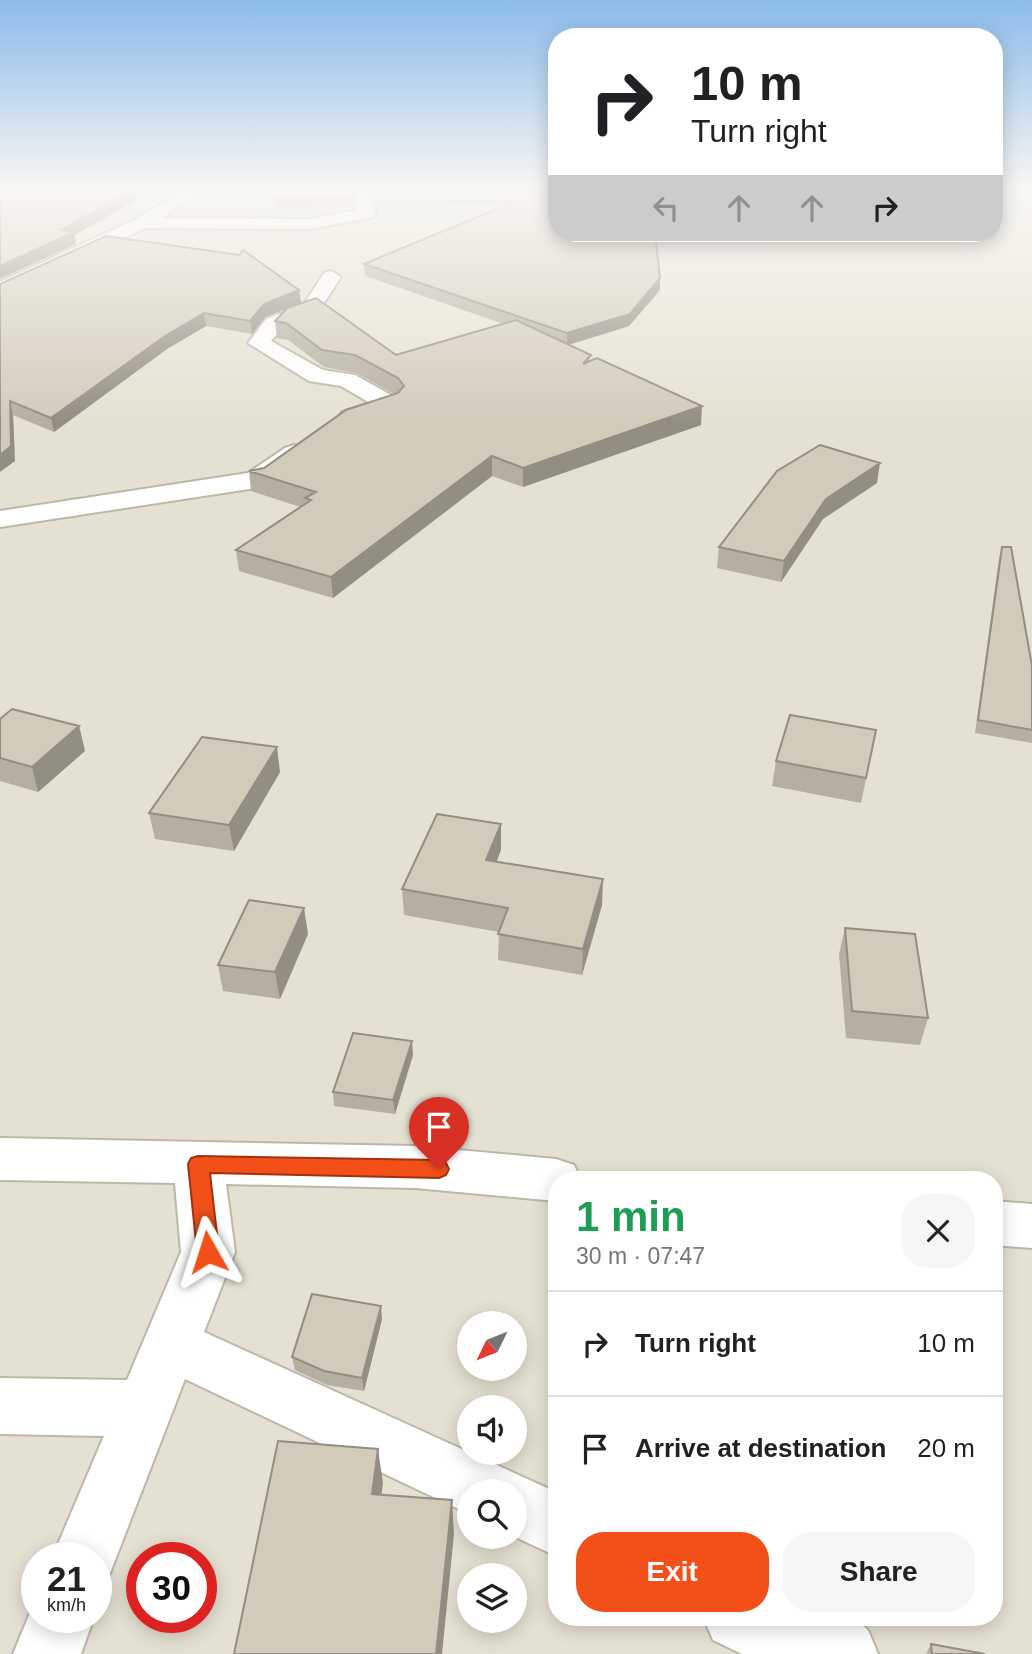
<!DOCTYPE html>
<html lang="en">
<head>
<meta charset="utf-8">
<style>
	:root { --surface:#fff; --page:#f6f6f6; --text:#202124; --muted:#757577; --line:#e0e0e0; --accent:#f24f19 }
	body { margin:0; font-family:Arial,sans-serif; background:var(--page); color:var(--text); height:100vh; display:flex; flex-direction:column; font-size:26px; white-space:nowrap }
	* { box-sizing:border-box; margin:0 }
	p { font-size:23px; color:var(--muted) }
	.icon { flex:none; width:38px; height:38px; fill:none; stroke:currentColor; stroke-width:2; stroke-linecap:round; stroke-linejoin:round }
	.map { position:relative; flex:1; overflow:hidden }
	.sheet { position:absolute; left:548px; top:1171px; width:455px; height:455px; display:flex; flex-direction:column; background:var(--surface); border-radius:28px; box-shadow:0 4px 18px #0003 }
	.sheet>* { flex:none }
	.top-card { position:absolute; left:548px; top:28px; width:455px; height:214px; border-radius:28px; box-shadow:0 4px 18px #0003; background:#fff; color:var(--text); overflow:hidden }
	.needle { width:46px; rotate:227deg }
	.buttons { position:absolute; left:457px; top:1311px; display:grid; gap:14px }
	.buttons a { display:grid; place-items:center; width:70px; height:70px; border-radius:50%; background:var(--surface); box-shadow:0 4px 18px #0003; font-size:35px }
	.speed { position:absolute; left:21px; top:1542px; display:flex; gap:14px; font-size:35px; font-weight:700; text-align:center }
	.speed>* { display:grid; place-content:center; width:91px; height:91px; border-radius:50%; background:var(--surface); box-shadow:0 4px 18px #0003; line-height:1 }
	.speed small { font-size:18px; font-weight:400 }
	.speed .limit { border:10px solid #d22; background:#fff; color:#111 }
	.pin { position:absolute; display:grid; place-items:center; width:60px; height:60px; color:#fff; margin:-72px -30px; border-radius:50% 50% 50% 0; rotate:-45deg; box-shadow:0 0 7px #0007 }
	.pin .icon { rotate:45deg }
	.me { position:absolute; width:77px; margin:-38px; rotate:354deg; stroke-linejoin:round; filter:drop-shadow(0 0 5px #0008) }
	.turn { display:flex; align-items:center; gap:24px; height:147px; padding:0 28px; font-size:32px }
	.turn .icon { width:91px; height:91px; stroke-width:2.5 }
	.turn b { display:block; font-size:49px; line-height:60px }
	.lanes { display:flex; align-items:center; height:66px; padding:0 28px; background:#0003; justify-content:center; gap:35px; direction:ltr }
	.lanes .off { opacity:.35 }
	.round { display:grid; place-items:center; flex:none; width:74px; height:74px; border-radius:28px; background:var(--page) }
	.summary { display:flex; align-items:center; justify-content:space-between; height:119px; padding:0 28px }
	h1 { font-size:42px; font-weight:700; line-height:52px; color:#1e9e55 }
	.cta { display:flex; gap:14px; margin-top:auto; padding:14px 28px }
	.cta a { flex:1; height:80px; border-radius:28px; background:var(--accent); color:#fff; font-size:28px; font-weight:700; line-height:80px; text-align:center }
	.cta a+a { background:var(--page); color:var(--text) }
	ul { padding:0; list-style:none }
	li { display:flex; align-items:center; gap:21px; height:105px; padding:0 28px; border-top:2px solid var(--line) }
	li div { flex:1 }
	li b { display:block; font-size:26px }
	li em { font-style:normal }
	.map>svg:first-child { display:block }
	.residential { fill:#e5e1d2; fill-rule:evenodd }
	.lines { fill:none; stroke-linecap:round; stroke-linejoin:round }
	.minor-casing { stroke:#bcb7a7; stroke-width:4 }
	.minor { fill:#fff; fill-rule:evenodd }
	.wall { fill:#b5afa0 }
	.shaded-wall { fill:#938e82 }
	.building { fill:#d2cbba; stroke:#938e82; stroke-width:2 }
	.route { fill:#f24f19; stroke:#9d3310; stroke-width:2 }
</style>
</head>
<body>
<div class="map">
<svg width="1032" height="1654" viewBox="0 0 1032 1654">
	<rect width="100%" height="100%" fill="#f1eee4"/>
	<path class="residential" d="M0,192h556v41h438v-41h38v1462h-1032zM556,1180h438v437h-438zM469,1323h45v45h-45zM469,1407h45v45h-45zM469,1491h45v45h-45zM37,1558h59v59h-59zM142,1558h59v59h-59zM469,1575h45v45h-45z"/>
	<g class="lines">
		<g class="minor-casing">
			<path id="minor" d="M181,192h19l-38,26 148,1 47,-9 -3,-12 2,-4 27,-2 -12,8 5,13 -3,4 -63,12 -165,-1 -145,67v-13l136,-63z
				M331,271l10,6 -23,35 -31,11 -16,18 52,29 32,5 43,24 4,5 -4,5 -47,15 -9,-2 -3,-5 3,-5 28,-9 -29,-17 -32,-5 -61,-38 18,-24 38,-15 20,-31z
				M294,445l9,3 4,5 -4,5 -38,28 -9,2 -256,39v-16l248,-38 37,-25z
				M0,1138l415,8 141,13 18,6 7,15h-25v21l-141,-13 -189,-4 9,68 -31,80 352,160v64l-43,-20 1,-45h-45v23l-284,-135 -78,202 -11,4v-27h-44l52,-122 -104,-2v-56l127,2 54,-128 -6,-69 -175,-3z
				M994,1201l38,3v44l-38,-3z
				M37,1596v21h57l-13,37h-68z
				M703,1617h149l16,13 10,24h-136l-29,-14z"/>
		</g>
		<use href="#minor" class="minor"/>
	</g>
	<path class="wall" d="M275,192h80l-2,4v11l-79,1 -1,-11z
		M374,192h182l104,86v12l-31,36 -60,19 22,16 110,64 -178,62 -31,-11 -159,122 -94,-27 -3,-21 64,-43 -49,-16 -2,-20 15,-3 130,-74 -38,-21 -32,-6 -36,-27 -11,-2 -2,-17 12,-13 109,47 108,-31 -139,-48 -1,-12 145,-60 -133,2 -2,-5z
		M106,236l193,54 2,13 -36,14 -13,17 -46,-8 -39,23 -113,83 -41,-17 2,46 -15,-177z
		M877,483l-54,36 -42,63 -64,-14 2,-21z
		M1002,547l30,119v77l-57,-10 24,-174z
		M0,719l79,7 6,25 -47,41 -38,-11z
		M876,730l-15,73 -89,-17 4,-25z
		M280,772l-46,79 -79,-12 -6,-26z
		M501,850l-5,12 106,43 -20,70 -84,-15 1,-28 -95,-17 -2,-26z
		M845,928l83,90 -8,27 -74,-7 -7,-84z
		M308,934l-28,65 -57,-8 -5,-26z
		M413,1055l-18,59 -61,-8 -1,-14z
		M382,1319l-18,72 -37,-6 -32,-15 -3,-13z
		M931,1644l54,10h-59z"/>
	<path class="shaded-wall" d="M7,192h20l-20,12 -2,-11z
		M129,192h21l-75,43 1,9 -76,35v-13z
		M660,278v12l-31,36 -62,19v-12z
		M299,290l2,13 -36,14 -13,17 -2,-13 14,-17z
		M204,313l2,13 -39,23 -113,83 -3,-14 114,-82z
		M10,401l3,14 2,46 -15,11v-17z
		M702,406l-1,19 -178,62v-19z
		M492,456v20l-159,122 -2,-21z
		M880,463l-3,20 -54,36 -42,63 3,-21 42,-62z
		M79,726l6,25 -47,41 -6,-25z
		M277,747l3,25 -46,79 -5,-26z
		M501,824v26l-14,36 -1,-26z
		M603,879l-1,26 -20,70 1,-26z
		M304,908l4,26 -28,65 -5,-27z
		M412,1041l1,14 -18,59 -2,-14z
		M381,1306l1,13 -18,72 -2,-13z
		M378,1449l5,34 -6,45 -5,-34z
		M452,1500l2,34 -12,120h-6z"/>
	<path class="building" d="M0,192h7l-2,1 12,6 18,-7h94l-68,38 13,2 -74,34z
		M275,192h77l1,4 -80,1z
		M374,192h182v41h99l5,45 -30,36 -63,19 -203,-69 171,-71 -159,3z
		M106,236l133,19 4,-5 56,40 -35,14 -14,17 -46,-8 -39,23 -114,82 -41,-17 1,45 -11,9v-171z
		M316,298l80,57 120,-35 75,35 -8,9 14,-6 105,48 -179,62 -31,-12 -161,121 -95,-27 75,-50 -6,-2 11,-6 -67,-21 15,-3 82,-58 52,-17 6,-7 -6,-8 -43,-23 -33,-5 -36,-27 -11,-2 12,-13z
		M820,445l60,18 -54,36 -42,62 -65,-14 58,-76z
		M1002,547h9l21,119v64l-54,-10z
		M12,709l67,17 -47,41 -32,-9v-39z
		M790,715l86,15 -10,48 -90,-17z
		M202,737l75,10 -48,78 -80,-12z
		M437,814l64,10 -15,36 117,19 -20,70 -85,-15 10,-26 -106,-19z
		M249,900l55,8 -29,64 -57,-7z
		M845,928l70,6 13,84 -76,-7z
		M353,1033l59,8 -19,59 -60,-8z
		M312,1294l69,12 -19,72 -38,-7 -32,-14z
		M278,1441l100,8 -6,45 80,6 -16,154h-202z
		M931,1644l54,10h-53z"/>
	<linearGradient id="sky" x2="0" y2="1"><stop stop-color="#8bbbea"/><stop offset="0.45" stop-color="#f9f7f3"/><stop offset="1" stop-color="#f9f7f3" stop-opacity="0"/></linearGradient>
	<rect width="1032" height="423" fill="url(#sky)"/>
	<path class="route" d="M198,1156l241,4 7,3 3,6 -3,6 -7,3 -229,-5 9,79 -3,7 -8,3 -8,-3 -3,-7 -9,-88 3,-6z"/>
</svg>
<div class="buttons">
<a><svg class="needle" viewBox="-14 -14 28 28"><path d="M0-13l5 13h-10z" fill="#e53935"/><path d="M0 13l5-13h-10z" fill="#757577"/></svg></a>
<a><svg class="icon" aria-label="sound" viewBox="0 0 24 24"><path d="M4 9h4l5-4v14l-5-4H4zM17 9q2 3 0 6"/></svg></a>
<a><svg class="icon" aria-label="search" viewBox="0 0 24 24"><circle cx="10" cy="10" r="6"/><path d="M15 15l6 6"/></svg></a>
<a><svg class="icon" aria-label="layers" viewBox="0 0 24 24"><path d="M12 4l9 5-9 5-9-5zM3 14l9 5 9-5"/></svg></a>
</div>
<div class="speed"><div>21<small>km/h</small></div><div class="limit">30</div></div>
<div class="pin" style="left:439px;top:1169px;background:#d93025"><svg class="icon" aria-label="arrive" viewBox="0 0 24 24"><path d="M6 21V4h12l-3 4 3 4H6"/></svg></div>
<svg class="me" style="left:208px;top:1252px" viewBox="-20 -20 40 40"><path d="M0-17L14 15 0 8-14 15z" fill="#f24f19" stroke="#fff" stroke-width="4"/></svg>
<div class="top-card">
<div class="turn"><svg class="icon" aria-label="right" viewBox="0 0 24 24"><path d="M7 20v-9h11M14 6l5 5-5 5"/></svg><div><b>10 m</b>Turn right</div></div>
<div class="lanes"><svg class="icon off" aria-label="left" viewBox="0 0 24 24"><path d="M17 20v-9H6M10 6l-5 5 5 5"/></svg><svg class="icon off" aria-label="ahead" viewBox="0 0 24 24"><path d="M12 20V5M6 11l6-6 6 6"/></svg><svg class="icon off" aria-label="ahead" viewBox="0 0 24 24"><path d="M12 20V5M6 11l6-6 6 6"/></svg><svg class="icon" aria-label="right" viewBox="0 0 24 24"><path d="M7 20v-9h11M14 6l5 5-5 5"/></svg></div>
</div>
<section class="sheet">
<div class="summary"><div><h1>1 min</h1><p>30 m · 07:47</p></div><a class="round"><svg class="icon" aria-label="close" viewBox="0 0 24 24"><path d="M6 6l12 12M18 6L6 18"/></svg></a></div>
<ul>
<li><svg class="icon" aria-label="right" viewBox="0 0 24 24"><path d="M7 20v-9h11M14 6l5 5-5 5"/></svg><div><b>Turn right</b></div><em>10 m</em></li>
<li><svg class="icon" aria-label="arrive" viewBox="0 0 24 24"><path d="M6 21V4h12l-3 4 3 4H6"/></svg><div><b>Arrive at destination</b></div><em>20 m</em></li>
</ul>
<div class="cta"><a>Exit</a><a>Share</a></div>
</section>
</div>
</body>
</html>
